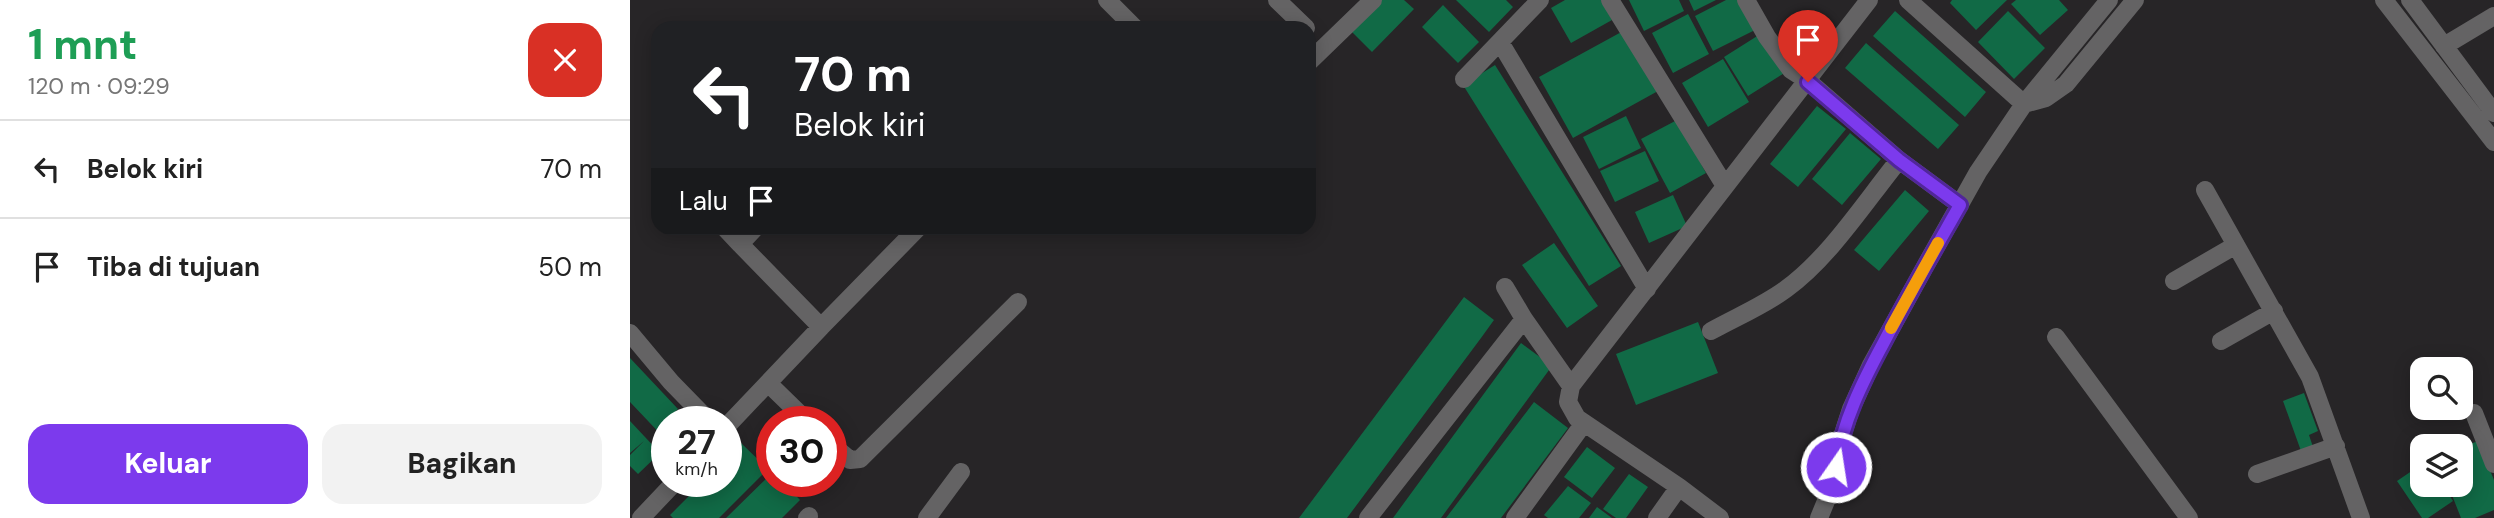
<!DOCTYPE html>
<html lang="id">
<head>
<meta charset="utf-8">
<style>
	:root { --surface:#fff; --page:#f2f2f2; --text:#222; --muted:#767676; --line:#e0e0e0; --accent:#7c3aed }
	body { margin:0; font-family:"DM Sans",sans-serif; background:var(--page); color:var(--text); height:100vh; display:flex; flex-direction:column; font-size:26px; white-space:nowrap }
	* { box-sizing:border-box; margin:0 }
	p { font-size:23px; color:var(--muted) }
	.icon { flex:none; width:38px; height:38px; fill:none; stroke:currentColor; stroke-width:2; stroke-linecap:round; stroke-linejoin:round }
	.map { position:relative; flex:1; overflow:hidden }
	.drawer { display:flex; flex-direction:column; background:var(--surface); width:630px }
	.drawer>* { flex:none }
	.hud { position:absolute; left:21px; top:21px; width:665px; height:214px; border-radius:21px; box-shadow:0 4px 18px #0003; background:#202124; color:#fff; overflow:hidden }
	.controls { position:absolute; left:1780px; top:357px; display:grid; gap:14px }
	.controls a { display:grid; place-items:center; width:63px; height:63px; border-radius:14px; background:var(--surface); box-shadow:0 4px 18px #0003; font-size:35px }
	.speed { position:absolute; left:21px; top:406px; display:flex; gap:14px; font-size:35px; font-weight:700; text-align:center }
	.speed>* { display:grid; place-content:center; width:91px; height:91px; border-radius:50%; background:var(--surface); box-shadow:0 4px 18px #0003; line-height:1 }
	.speed small { font-size:18px; font-weight:400 }
	.speed .limit { border:10px solid #d22; background:#fff; color:#111 }
	.pin { position:absolute; display:grid; place-items:center; width:60px; height:60px; color:#fff; margin:-72px -30px; border-radius:50% 50% 50% 0; rotate:-45deg; box-shadow:0 0 7px #0007 }
	.pin .icon { rotate:45deg }
	.me { position:absolute; width:77px; margin:-38px; rotate:13deg; stroke-linejoin:round; filter:drop-shadow(0 0 5px #0008) }
	.turn { display:flex; align-items:center; gap:24px; height:147px; padding:0 28px; font-size:32px }
	.turn .icon { width:91px; height:91px; stroke-width:2.5 }
	.turn b { display:block; font-size:49px; line-height:60px }
	.then { display:flex; align-items:center; height:66px; padding:0 28px; background:#0003; gap:14px; font-size:26px }
	.round { display:grid; place-items:center; flex:none; width:74px; height:74px; border-radius:21px; background:var(--page) }
	.overview { display:flex; align-items:center; justify-content:space-between; height:119px; padding:0 28px }
	h1 { font-size:42px; font-weight:800; line-height:52px; color:#1e9e55 }
	.cta { display:flex; gap:14px; margin-top:auto; padding:14px 28px }
	.cta a { flex:1; height:80px; border-radius:21px; background:var(--accent); color:#fff; font-size:28px; font-weight:800; line-height:80px; text-align:center }
	.cta a+a { background:var(--page); color:var(--text) }
	ul { padding:0; list-style:none }
	li { display:flex; align-items:center; gap:21px; height:98px; padding:0 28px; border-top:2px solid var(--line) }
	li div { flex:1 }
	li b { display:block; font-size:26px }
	li em { font-style:normal }
	main { display:flex; flex:1; min-height:0 }
	.map>svg:first-child { display:block }
	.building { fill:#116a46 }
	.lines { fill:none; stroke-linecap:round; stroke-linejoin:round }
	.minor { stroke:#646364; stroke-width:18 }
	.route-casing { stroke:#51269a; stroke-width:18 }
	.route { stroke:#7c3aed; stroke-width:12 }
	.slow { stroke:#f59e0b; stroke-width:12 }
</style>
</head>
<body>
<main>
<section class="drawer">
<div class="overview"><div><h1>1 mnt</h1><p>120 m · 09:29</p></div><a class="round" style="background:#d93025;color:#fff"><svg class="icon" aria-label="close" viewBox="0 0 24 24"><path d="M6 6l12 12M18 6L6 18"/></svg></a></div>
<ul>
<li><svg class="icon" aria-label="left" viewBox="0 0 24 24"><path d="M17 20v-9H6M10 6l-5 5 5 5"/></svg><div><b>Belok kiri</b></div><em>70 m</em></li>
<li><svg class="icon" aria-label="arrive" viewBox="0 0 24 24"><path d="M6 21V4h12l-3 4 3 4H6"/></svg><div><b>Tiba di tujuan</b></div><em>50 m</em></li>
</ul>
<div class="cta"><a>Keluar</a><a>Bagikan</a></div>
</section>
<div class="map">
<svg width="1864" height="518" viewBox="0 0 1864 518">
	<rect width="100%" height="100%" fill="#272527"/>
	<path class="building" d="M751,0h23l10,9 -42,43 -21,-21z
		M826,0h50l7,7 -24,25z
		M935,0h36l11,20 -41,23 -20,-35z
		M999,0h50l5,11 -40,20z
		M1059,0h27l-22,11z
		M1096,0h18l15,28 -46,23 -18,-35z
		M1322,0h55l-31,30 -26,-27z
		M1386,0h43l9,10 -28,25 -29,-31z
		M813,5l36,37 -21,21 -36,-36z
		M1265,11l91,81 -21,25 -92,-81z
		M1378,11l37,37 -31,31 -36,-37z
		M1058,14l21,40 -36,19 -21,-40z
		M995,30l33,61 -85,47 -34,-61z
		M1132,33l24,39 -38,24 -24,-39z
		M1236,43l93,82 -21,24 -93,-81z
		M1093,59l26,43 -41,25 -26,-44z
		M865,65l126,201 -32,20 -126,-201z
		M1187,106l29,23 -48,58 -28,-23z
		M996,116l15,32 -42,21 -16,-32z
		M1047,120l29,53 -36,20 -29,-54z
		M1220,133l31,26 -39,46 -30,-26z
		M1015,151l14,30 -44,21 -15,-31z
		M1275,190l24,21 -50,60 -25,-21z
		M1043,195l14,31 -38,17 -14,-31z
		M924,243l44,63 -31,22 -45,-63z
		M834,297l30,23 -13,18 -134,180h-48z
		M1068,322l20,51 -82,32 -20,-51z
		M891,343l31,23 -111,152h-48z
		M0,358l48,51 -18,18 19,-17 11,12h-23v19l-37,-39z
		M1674,393l14,38 -9,4 4,12 -12,4 -18,-50z
		M904,402l34,26 -67,90h-55z
		M0,421l30,32 -22,21 -8,-8v-11l14,-14 -14,12z
		M1848,441l16,39v30l-19,8h-14l-13,-33h12v-37z
		M111,443l27,26 -49,49h-46l-3,-3 34,-34h22v-23z
		M957,447l28,21 -23,30 -28,-21z
		M1792,464v21h21l10,16 -25,17h-6l-25,-37z
		M142,473v8h10l18,19 -18,18h-56z
		M999,474l19,13 -22,31h-10l-13,-9z
		M938,486l23,17 -12,15h-31l-4,-3z
		M967,507l15,11h-23z"/>
	<g class="lines">
		<path class="minor" d="M477,0l28,28
			M647,0l29,28
			M980,0l115,186
			M1116,0l21,37 24,33 17,11 91,79 61,45
			M1278,0l116,104 22,-6 20,-14 69,-84
			M1754,0l110,142
			M1780,0l84,113
			M870,42l147,247
			M1814,46l50,-30
			M679,62l64,-62
			M834,79l76,-79
			M1575,190l105,187 51,141
			M95,228l15,16
			M1544,281l62,-36
			M875,287l19,32 47,67
			M191,327l96,-98
			M1081,331c25,-14 52,-25 75,-42 43,-31 79,-87 113,-129
			M0,333l41,49 39,40
			M1426,337l133,181
			M1591,341l53,-30
			M139,384l39,38
			M1844,413l20,51
			M96,427l95,-100 -81,-83 15,-16
			M201,444l19,16 10,-1 158,-157
			M1627,474l79,-28
			M11,518l35,-37
			M177,518l2,-2
			M297,518l34,-46
			M738,518l156,-199
			M885,518l69,-95
			M1027,518l22,-31
			M1090,518l-41,-31 -102,-69 -9,-16 3,-16 298,-386
			M1189,518l14,-34 5,-35 13,-40 20,-44 56,-102 51,-91 46,-68 85,-104"/>
	</g>
	<g class="lines">
		<g class="route-casing">
			<path id="route" d="M1178,82l91,78 61,45c-26,46 -52,91 -76,137 -21,39 -42,80 -48,125"/>
		</g>
		<use href="#route" class="route"/>
		<path class="slow" d="M1261,328l47,-85"/>
	</g>
</svg>
<div class="controls">
<a><svg class="icon" aria-label="search" viewBox="0 0 24 24"><circle cx="10" cy="10" r="6"/><path d="M15 15l6 6"/></svg></a>
<a><svg class="icon" aria-label="layers" viewBox="0 0 24 24"><path d="M12 4l9 5-9 5-9-5zM3 14l9 5 9-5"/></svg></a>
</div>
<div class="speed"><div>27<small>km/h</small></div><div class="limit">30</div></div>
<div class="pin" style="left:1178px;top:82px;background:#d93025"><svg class="icon" aria-label="arrive" viewBox="0 0 24 24"><path d="M6 21V4h12l-3 4 3 4H6"/></svg></div>
<svg class="me" style="left:1206px;top:467px" viewBox="-20 -20 40 40"><circle r="17" fill="#7c3aed" stroke="#fff" stroke-width="3"/><path d="M0-11L8 9 0 5-8 9z" fill="#fff"/></svg>
<div class="hud">
<div class="turn"><svg class="icon" aria-label="left" viewBox="0 0 24 24"><path d="M17 20v-9H6M10 6l-5 5 5 5"/></svg><div><b>70 m</b>Belok kiri</div></div>
<div class="then">Lalu<svg class="icon" aria-label="arrive" viewBox="0 0 24 24"><path d="M6 21V4h12l-3 4 3 4H6"/></svg></div>
</div>
</div>
</main>
</body>
</html>
